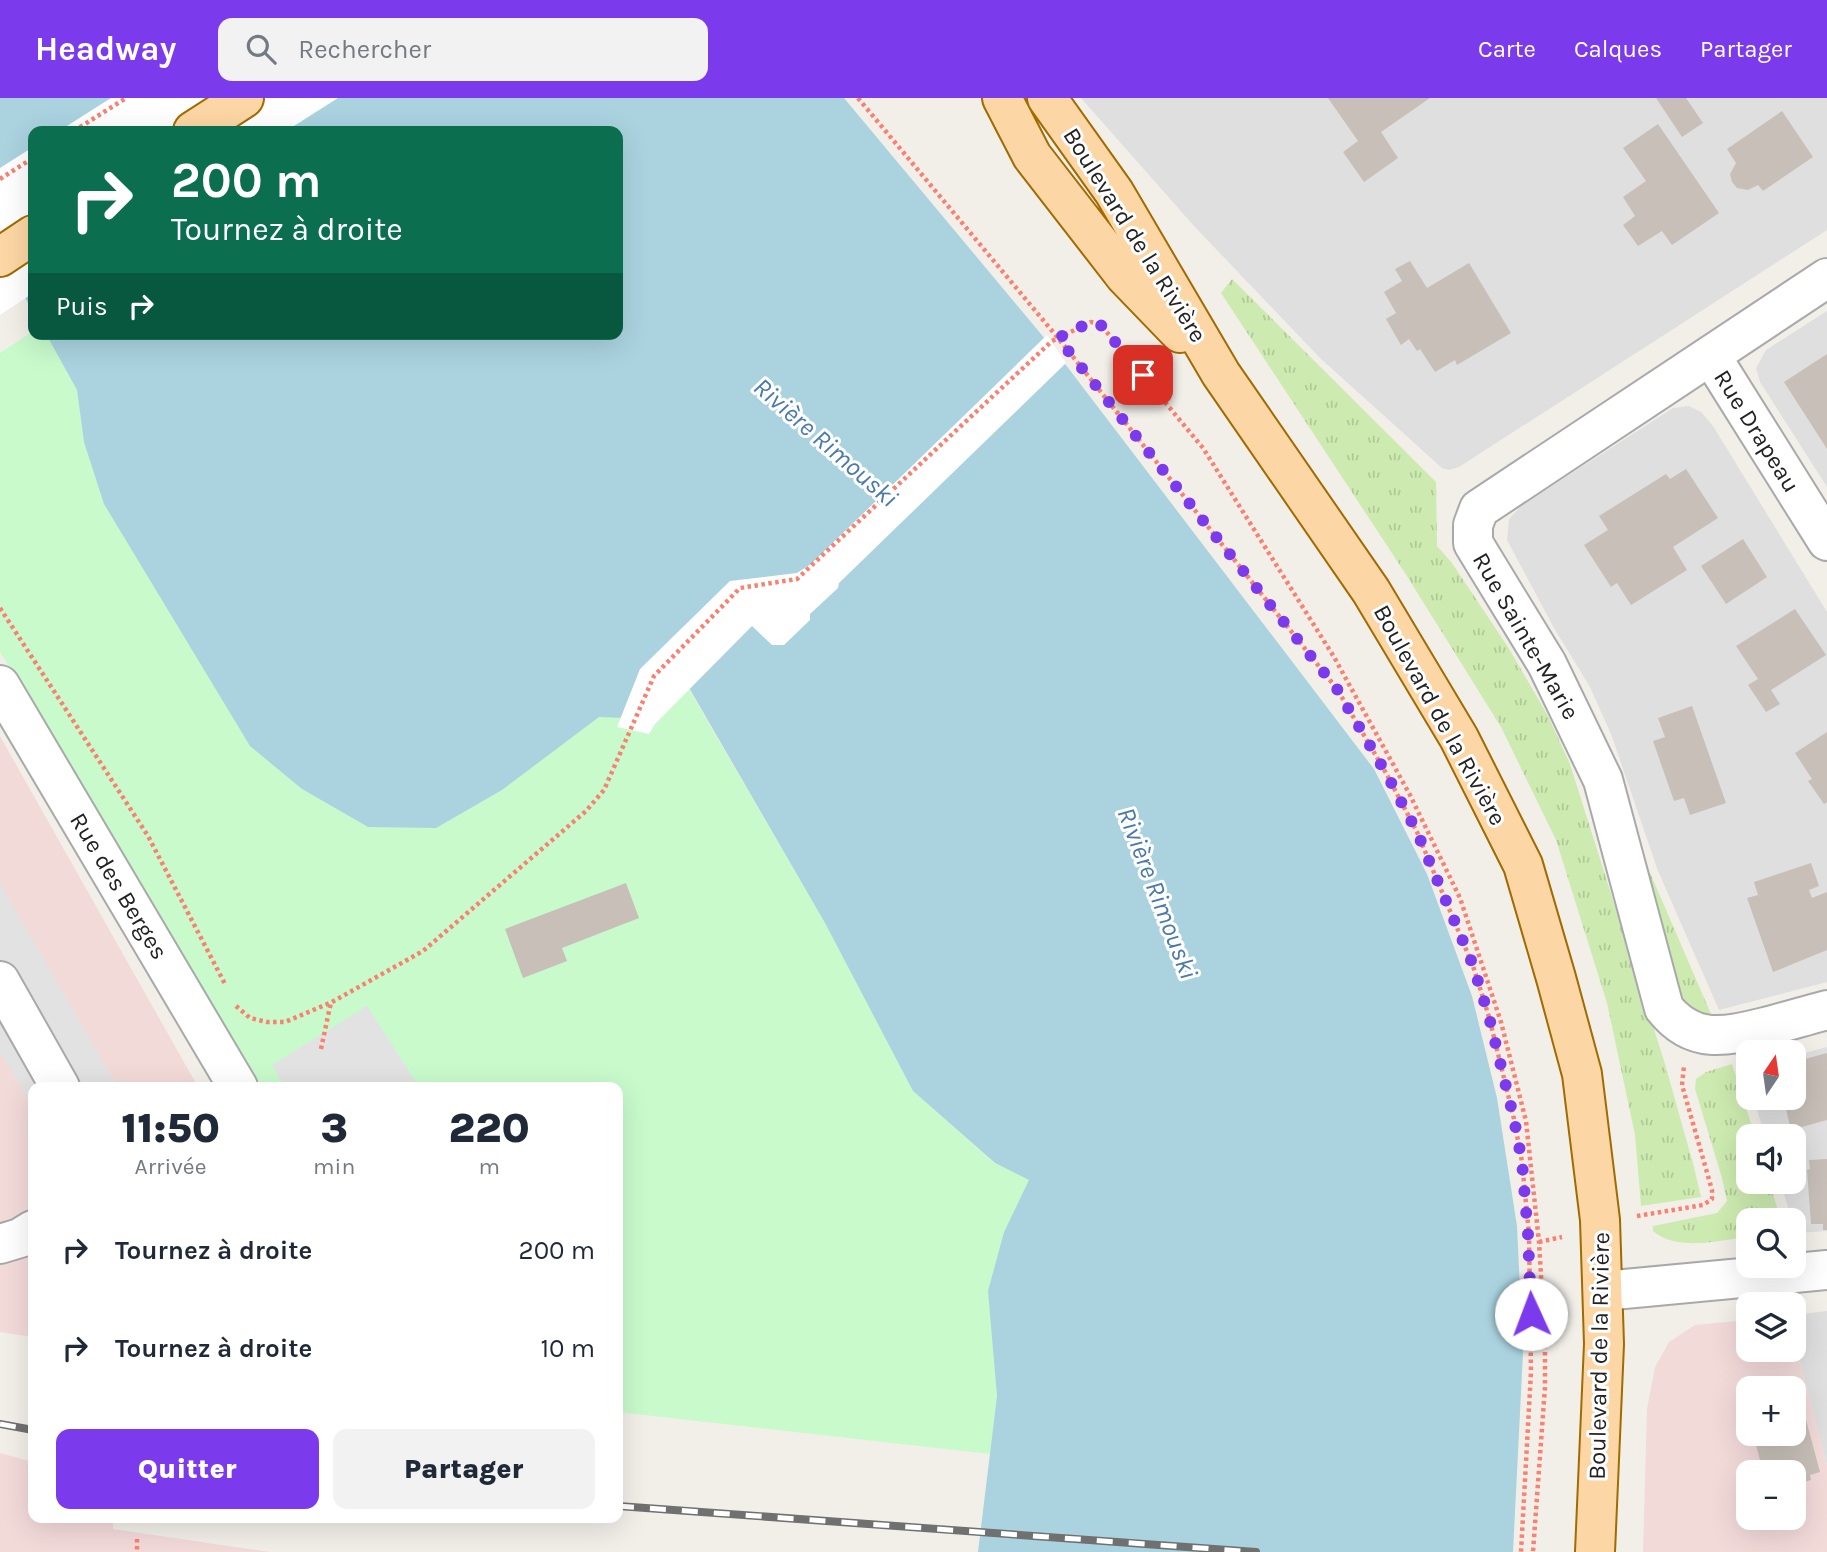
<!DOCTYPE html>
<html lang="fr">
<head>
<meta charset="utf-8">
<style>
	:root { --surface:#fff; --page:#f2f2f3; --text:#1f2937; --muted:#747a83; --accent:#7c3aed }
	body { margin:0; font-family:Karla,sans-serif; background:var(--page); color:var(--text); height:100vh; display:flex; flex-direction:column; font-size:26px; white-space:nowrap }
	* { box-sizing:border-box; margin:0 }
	p { font-size:23px; color:var(--muted) }
	.icon { flex:none; width:38px; height:38px; fill:none; stroke:currentColor; stroke-width:2; stroke-linecap:round; stroke-linejoin:round }
	.map { position:relative; flex:1; overflow:hidden }
	.details { position:absolute; left:28px; top:984px; width:595px; height:441px; display:flex; flex-direction:column; background:var(--surface); border-radius:14px; box-shadow:0 7px 28px #0002 }
	.details>* { flex:none }
	.hud { position:absolute; left:28px; top:28px; width:595px; height:214px; border-radius:14px; box-shadow:0 7px 28px #0002; background:#0b6e4f; color:#fff; overflow:hidden }
	.needle { width:46px; rotate:13deg }
	.tools { position:absolute; left:1736px; top:942px; display:grid; gap:14px }
	.tools a { display:grid; place-items:center; width:70px; height:70px; border-radius:14px; background:var(--surface); box-shadow:0 7px 28px #0002; font-size:35px }
	.pin { position:absolute; display:grid; place-items:center; width:60px; height:60px; color:#fff; margin:-30px; border-radius:14px; box-shadow:0 4px 10px #0006 }
	.me { position:absolute; width:77px; margin:-38px; rotate:358deg; stroke-linejoin:round; filter:drop-shadow(0 0 5px #0008) }
	.turn { display:flex; align-items:center; gap:24px; height:147px; padding:0 28px; font-size:32px }
	.turn .icon { width:91px; height:91px; stroke-width:2.5 }
	.turn b { display:block; font-size:49px; line-height:60px }
	.then { display:flex; align-items:center; height:66px; padding:0 28px; background:#0003; gap:14px; font-size:26px }
	.eta { display:flex; justify-content:space-evenly; align-items:center; height:119px; text-align:center }
	.eta b { font-size:42px; font-weight:800; line-height:49px }
	.cta { display:flex; gap:14px; margin-top:auto; padding:14px 28px }
	.cta a { flex:1; height:80px; border-radius:14px; background:var(--accent); color:#fff; font-size:28px; font-weight:800; line-height:80px; text-align:center }
	.cta a+a { background:var(--page); color:var(--text) }
	ul { padding:0; list-style:none }
	li { display:flex; align-items:center; gap:21px; height:98px; padding:0 28px }
	li div { flex:1 }
	li b { display:block; font-size:26px }
	li em { font-style:normal }
	header { display:flex; align-items:center; gap:42px; box-sizing:border-box; height:98px; padding:0 35px; background:var(--accent); color:#fff }
	header strong { font-size:33px }
	nav { display:flex; gap:38px; margin-inline-start:auto; font-size:24px }
	.search { width:490px; height:63px; background:var(--page); display:flex; align-items:center; gap:18px; box-sizing:border-box; padding:0 24px; border-radius:14px; color:var(--muted); font-size:26px }
	.map>svg:first-child { display:block }
	.residential { fill:#e0dfdf }
	.commercial { fill:#f2dad9; fill-rule:evenodd }
	.grass { fill:url(#grass-tufts) }
	.park { fill:#c8facc }
	.parking { fill:#e2e2e2 }
	.water { fill:#aad3df }
	.pier { fill:#fff }
	.building { fill:#c7bfb8 }
	.lines { fill:none; stroke-linecap:round; stroke-linejoin:round }
	.minor-casing { stroke:#a9a9a9; stroke-width:42 }
	.major-casing { stroke:#a06b00; stroke-width:42 }
	.path { stroke:#fa8072; stroke-width:4.5; stroke-dasharray:3.5 3.5; stroke-linecap:butt }
	.minor { stroke:#fff; stroke-width:38 }
	.major { stroke:#fcd6a4; stroke-width:38 }
	.rail-casing { stroke:#707070; stroke-width:8 }
	.rail { stroke:#fff; stroke-width:5; stroke-dasharray:16; stroke-linecap:butt }
	.route { stroke:#7c3aed; stroke-width:12; stroke-dasharray:0 21.6 }
	.labels { text-anchor:middle; stroke-width:6; stroke-linejoin:round; paint-order:stroke }
	.street-label { font-size:24px; fill:#222; stroke:#fff }
	.water-label { font-size:26px; font-style:italic; fill:#4a7aab; stroke:#fff }
</style>
</head>
<body>
<header>
<strong>Headway</strong>
<div class="search"><svg class="icon" aria-label="search" viewBox="0 0 24 24"><circle cx="10" cy="10" r="6"/><path d="M15 15l6 6"/></svg>Rechercher</div>
<nav><a>Carte</a><a>Calques</a><a>Partager</a></nav>
</header>
<div class="map">
<svg width="1827" height="1454" viewBox="0 0 1827 1454">
	<defs>
		<pattern id="grass-tufts" width="24" height="20" patternUnits="userSpaceOnUse" patternTransform="scale(1.75)"><rect width="24" height="20" fill="#cdebb0"/><path d="M3 7l-1-3M5 7V3M7 7l1-3M15 17l-1-3M17 17v-4M19 17l1-3" fill="none" stroke="#b0c997"/></pattern>
	</defs>
	<rect width="100%" height="100%" fill="#f2efe9"/>
	<path class="residential" d="M1081,0h746v132l-368,237 -10,3 -7,-2 -122,-110 -126,-132z
		M1827,213v176l-67,-105 -4,-14 10,-18z
		M1689,308l12,6 12,14 114,186v370l-108,28 -61,-139 -47,-137 -21,-47 -36,-59 -47,-88 2,-21 12,-13 152,-98z
		M1827,949v184l-28,2 -7,-13 -12,-39h14v-45h-29l-12,-39h41v-41z
		M1827,1213v155l-33,-126v-25z"/>
	<path class="commercial" d="M0,638l198,351h-165v250l-33,-5z
		M1748,1222v29h46v-9l33,126v86h-184l4,-143 8,-42 14,-25 26,-17zM1748,1290h46v45h-46zM1748,1374h46v45h-46z
		M0,1355l33,9v55h80v12l157,23h-270z"/>
	<path class="grass" d="M1232,181l204,203 1,64 15,17 56,84 40,69 22,48 95,300 29,103 7,30 -60,9 -6,-71 -28,-132 -51,-163 -55,-113 -96,-154 -184,-280z
		M1645,763l66,153 -8,3 -19,-10z
		M1732,966l23,72h-7v45h21l12,39h-33v17c-29,3 -71,15 -95,-6v-5l64,-13 10,-12 -5,-23 -27,-89 1,-10 10,-7z"/>
	<path class="park" d="M33,233v3h13l31,56 7,52 218,347 66,38h68l66,-37 97,-74 54,3 34,-33 138,237 88,168 81,72 36,17 -26,52 -15,59 8,105 -7,58 -372,-42v-325h-356l-262,-435v-299z"/>
	<path class="parking" d="M0,785l118,204h-85v22l-33,-57z
		M367,908l52,81h-134l-13,-22z"/>
	<path class="water" d="M0,0h844l212,254 318,417 53,105 45,122 25,102 20,128 6,127 -10,199h-535l19,-156 -9,-105 16,-59 25,-52 -34,-17 -82,-72 -88,-168 -137,-237 -35,33 -54,-2 -97,73 -66,38 -68,-1 -66,-38 -52,-43 -146,-242 -20,-62 -7,-52 -31,-56h572v-203h-585v181l-33,-60z"/>
	<path class="pier" d="M111,0h227l-52,33h-227z
		M33,49v146l-33,22v-147z
		M1047,237l19,28 -227,220 -1,5 -28,26v6l-26,25h-12l-20,-19 -97,98 -6,10 -32,-7 23,-58 90,-88 67,-8 14,-9z"/>
	<path class="building" d="M1328,0h102l-49,34 17,26 -34,24 -21,-30 15,-11z
		M1656,0h30l17,25 -21,14z
		M1782,13l31,46 -50,34 -5,-6 -10,5 -11,-2 -5,-6 -2,-8 6,-11 -9,-14z
		M1658,26l61,89 -47,32 -10,-14 -24,15 -15,-21 12,-9 -12,-19 23,-16 -23,-33z
		M1410,163l17,27 42,-25 42,70 -54,32 -2,-5 -20,12 -15,-23 -3,2 -8,-12 -8,6 -15,-26 10,-6 -12,-21 18,-11 -7,-12z
		M1827,256v95l-43,-67z
		M1686,371l32,49 -45,29 14,23 -56,35 -14,-22 -6,4 -27,-42 24,-15 -9,-14 67,-42 4,5z
		M1743,441l24,38 -41,27 -25,-38z
		M1795,511l31,46 -55,35 9,14 -14,8 -18,-27 10,-6 -22,-33z
		M1692,608l34,97 -36,12 -6,-17 -10,3 -21,-60 12,-4 -7,-19z
		M1827,634v70l-3,2 -16,-23 4,-2 -17,-26z
		M1811,765l8,23 -10,4 3,8 15,-6v58l-54,22 -26,-74 11,-3 -4,-13z
		M626,785l13,35 -77,30 5,13 -44,17 -18,-49z
		M1827,955v67l-29,8 -1,-4 -7,2 -7,-29h11v-35z
		M1827,1061v71h-4v-6h-12l-4,-54 3,-1 -1,-9z
		M1800,1299l20,75 -10,3 1,5 -17,5v-13h-31l-10,-39h41v-34z"/>
	<g class="lines">
		<g class="minor-casing">
			<path id="minor" d="M1827,180l-348,231 -6,16v18l74,121 56,116 61,228c30,38 64,28 105,18 19,-5 39,-11 58,-16
				M1711,258l116,185
				M0,587l238,402
				M0,883l60,106
				M0,1146l20,-6 13,-8
				M1603,1193l224,-21"/>
		</g>
		<g class="major-casing">
			<path id="major" d="M1002,0l30,58 93,120 55,57
				M1047,0l67,94 107,182 150,217 88,147 64,127 33,113 26,96 18,146 4,124 -9,208
				M193,33l51,-33
				M0,159l33,-22"/>
		</g>
		<path class="path" d="M858,0l200,240 279,351 49,84 31,59 56,134 16,51 25,102 8,43 7,72 2,138 -10,180
			M74,33l52,-33
			M0,81l33,-21
			M0,510l148,228 78,150
			M236,908l14,12 17,4h18l47,-20 91,-51 163,-140 18,-21 50,-114 86,-88 57,-9 255,-238 39,-19 9,2 103,124 131,209 76,138 50,103 41,124 25,99 13,121 6,101v44l-12,165
			M321,951l10,-47
			M1637,1118l66,-11 9,-6v-9l-30,-105 2,-19
			M1539,1144l23,-5
			M137,1441v13"/>
		<use href="#minor" class="minor"/>
		<use href="#major" class="major"/>
		<g class="rail-casing">
			<path id="rail" d="M0,1326l33,6
				M618,1408l638,46"/>
		</g>
		<use href="#rail" class="rail"/>
	</g>
	<g class="lines">
		<path class="route" d="M1143,277l-43,-51 -9,-2 -33,16 279,351 49,84 31,59 56,133 16,52 25,102 8,43 6,72 3,80"/>
	</g>
	<g class="labels">
		<g class="street-label">
			<text transform="translate(1135 137) rotate(58)" y="8">Boulevard de la Rivière</text>
			<text transform="translate(1757 333) rotate(58)" y="8">Rue Drapeau</text>
			<text transform="translate(1526 538) rotate(60)" y="8">Rue Sainte-Marie</text>
			<text transform="translate(1440 617) rotate(61)" y="8">Boulevard de la Rivière</text>
			<text transform="translate(119 788) rotate(59)" y="8">Rue des Berges</text>
			<text transform="translate(1599 1258) rotate(-89)" y="8">Boulevard de la Rivière</text>
		</g>
		<g class="water-label">
			<text transform="translate(826 344) rotate(41)" y="9">Rivière Rimouski</text>
			<text transform="translate(1158 795) rotate(69)" y="9">Rivière Rimouski</text>
		</g>
	</g>
</svg>
<div class="tools">
<a><svg class="needle" viewBox="-14 -14 28 28"><path d="M0-13l5 13h-10z" fill="#e53935"/><path d="M0 13l5-13h-10z" fill="#747a83"/></svg></a>
<a><svg class="icon" aria-label="sound" viewBox="0 0 24 24"><path d="M4 9h4l5-4v14l-5-4H4zM17 9q2 3 0 6"/></svg></a>
<a><svg class="icon" aria-label="search" viewBox="0 0 24 24"><circle cx="10" cy="10" r="6"/><path d="M15 15l6 6"/></svg></a>
<a><svg class="icon" aria-label="layers" viewBox="0 0 24 24"><path d="M12 4l9 5-9 5-9-5zM3 14l9 5 9-5"/></svg></a>
<a>+</a>
<a>−</a>
</div>
<div class="pin" style="left:1143px;top:277px;background:#d93025"><svg class="icon" aria-label="arrive" viewBox="0 0 24 24"><path d="M6 21V4h12l-3 4 3 4H6"/></svg></div>
<svg class="me" style="left:1531px;top:1216px" viewBox="-20 -20 40 40"><circle r="19" fill="#fff"/><path d="M0-13L10 11 0 6-10 11z" fill="#7c3aed"/></svg>
<div class="hud">
<div class="turn"><svg class="icon" aria-label="right" viewBox="0 0 24 24"><path d="M7 20v-9h11M14 6l5 5-5 5"/></svg><div><b>200 m</b>Tournez à droite</div></div>
<div class="then">Puis<svg class="icon" aria-label="right" viewBox="0 0 24 24"><path d="M7 20v-9h11M14 6l5 5-5 5"/></svg></div>
</div>
<section class="details">
<div class="eta">
<div><b>11:50</b><p>Arrivée</p></div>
<div><b>3</b><p>min</p></div>
<div><b>220</b><p>m</p></div>
</div>
<ul>
<li><svg class="icon" aria-label="right" viewBox="0 0 24 24"><path d="M7 20v-9h11M14 6l5 5-5 5"/></svg><div><b>Tournez à droite</b></div><em>200 m</em></li>
<li><svg class="icon" aria-label="right" viewBox="0 0 24 24"><path d="M7 20v-9h11M14 6l5 5-5 5"/></svg><div><b>Tournez à droite</b></div><em>10 m</em></li>
</ul>
<div class="cta"><a>Quitter</a><a>Partager</a></div>
</section>
</div>
</body>
</html>
